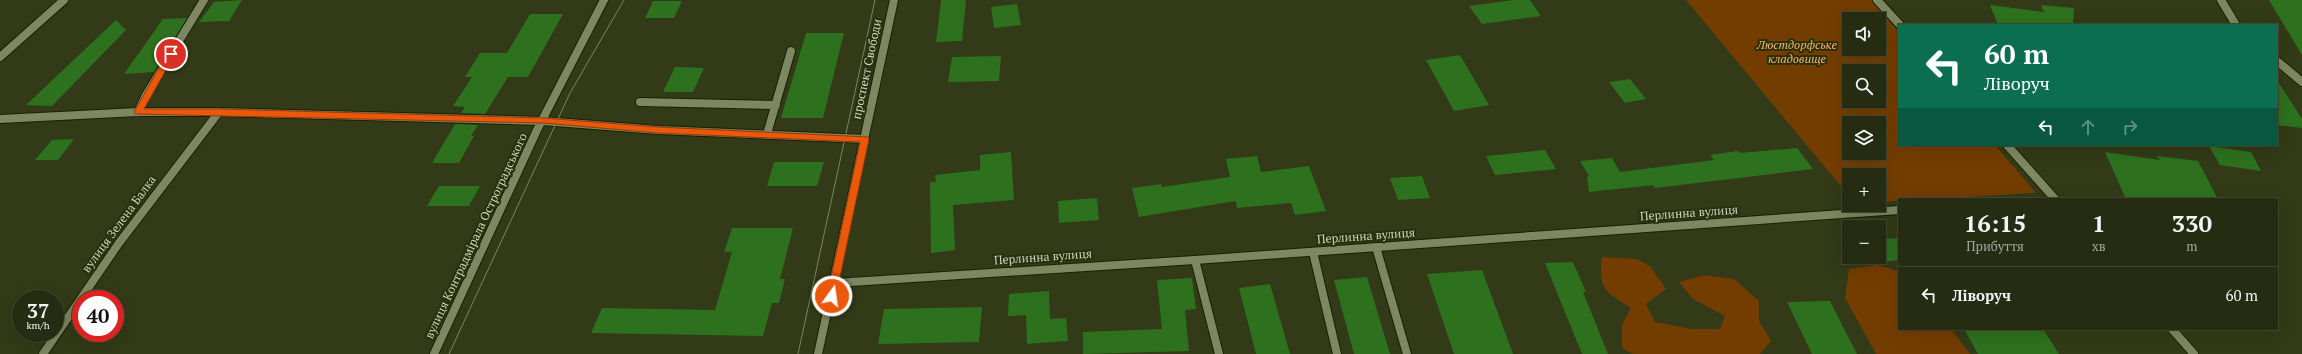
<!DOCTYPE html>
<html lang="uk">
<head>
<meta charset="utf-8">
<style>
	:root { --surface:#262c11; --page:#32381f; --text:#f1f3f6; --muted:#a4a79f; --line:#424831 }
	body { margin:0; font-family:"PT Serif",serif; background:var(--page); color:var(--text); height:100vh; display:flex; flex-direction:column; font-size:15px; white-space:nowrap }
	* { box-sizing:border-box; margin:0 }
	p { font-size:13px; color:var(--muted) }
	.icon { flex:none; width:22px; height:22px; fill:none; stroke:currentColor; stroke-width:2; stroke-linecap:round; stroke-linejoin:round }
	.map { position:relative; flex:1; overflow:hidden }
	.side { position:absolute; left:1898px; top:198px; width:380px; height:132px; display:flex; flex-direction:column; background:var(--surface); border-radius:0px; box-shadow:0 4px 16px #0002,0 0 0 1px var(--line) }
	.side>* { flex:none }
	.guide { position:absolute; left:1898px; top:24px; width:380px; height:122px; border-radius:0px; box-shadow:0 4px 16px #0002,0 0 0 1px var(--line); background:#0b6e4f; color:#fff; overflow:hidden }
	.controls { position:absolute; left:1842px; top:12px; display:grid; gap:8px }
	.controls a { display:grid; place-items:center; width:44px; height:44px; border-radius:0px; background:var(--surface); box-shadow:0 4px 16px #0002,0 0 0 1px var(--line); font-size:20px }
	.speed { position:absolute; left:12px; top:290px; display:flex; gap:8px; font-size:20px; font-weight:700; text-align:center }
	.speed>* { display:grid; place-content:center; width:52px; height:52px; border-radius:50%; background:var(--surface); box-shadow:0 4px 16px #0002,0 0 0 1px var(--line); line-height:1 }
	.speed small { font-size:10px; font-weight:400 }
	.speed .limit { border:6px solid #d22; background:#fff; color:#111 }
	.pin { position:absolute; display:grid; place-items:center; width:34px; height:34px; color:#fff; margin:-17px; border:2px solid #fff; border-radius:50%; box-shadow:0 1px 4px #0007 }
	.me { position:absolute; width:44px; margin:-22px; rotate:14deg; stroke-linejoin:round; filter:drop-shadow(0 0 3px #0008) }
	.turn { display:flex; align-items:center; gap:14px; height:84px; padding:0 20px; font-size:18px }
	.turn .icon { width:52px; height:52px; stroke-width:2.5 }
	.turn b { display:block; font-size:28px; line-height:34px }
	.lanes { display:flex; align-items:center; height:38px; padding:0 20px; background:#0003; justify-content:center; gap:20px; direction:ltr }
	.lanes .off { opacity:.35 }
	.eta { display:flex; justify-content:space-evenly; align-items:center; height:68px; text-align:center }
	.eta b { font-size:24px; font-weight:700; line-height:28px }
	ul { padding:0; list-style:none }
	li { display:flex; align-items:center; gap:12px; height:56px; padding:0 20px; border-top:1px solid var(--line) }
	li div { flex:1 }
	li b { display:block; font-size:15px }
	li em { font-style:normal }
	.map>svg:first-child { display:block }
	.green { fill:#733d00; fill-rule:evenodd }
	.building { fill:#2d711f }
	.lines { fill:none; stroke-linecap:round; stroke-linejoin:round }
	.service-casing { stroke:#1a2100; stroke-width:10 }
	.minor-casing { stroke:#1a2100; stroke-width:10 }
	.tertiary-casing { stroke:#1a2100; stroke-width:10 }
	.service { stroke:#7d8761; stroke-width:8 }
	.minor { stroke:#7d8761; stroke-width:8 }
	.tertiary { stroke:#7d8761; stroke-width:8 }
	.tram { stroke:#7c8367; stroke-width:1 }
	.route { fill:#ea580c; stroke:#983908 }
	.labels { text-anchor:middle; stroke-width:4; stroke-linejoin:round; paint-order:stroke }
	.park-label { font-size:12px; font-style:italic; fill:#fdb272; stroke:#28300c }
	.street-label { font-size:12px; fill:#ced4c0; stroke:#28300c }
</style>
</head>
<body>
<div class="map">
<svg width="2302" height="354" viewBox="0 0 2302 354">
	<rect width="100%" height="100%" fill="#323a17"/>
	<path class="green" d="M1686,0h185l28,32v113h96l41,48 -157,9v-27h-30v21zM1849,19h30v30h-30zM1849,71h30v30h-30zM1849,123h30v30h-30z
		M1602,257l35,2 13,7 16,23 -20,15 9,18 37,7h28l5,-13 -32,-17 -14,-17 25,-7 30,4 25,22v20l12,20 -11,13h-127l-11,-6v-23l9,-17c-26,-16 -33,-19 -29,-51z
		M1877,265l22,6v58h52l19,25h-94l-31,-56 4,-29z"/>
	<path class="building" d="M242,0l-13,21 -30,1 15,-20z
		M941,0h25l-4,41 -26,1z
		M1513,0h17l11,16 -59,8 -13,-18z
		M2269,0h33v55z
		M653,1h29l-8,17h-29z
		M1017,4l4,21 -27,3 -3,-21z
		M1990,5l54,7 -3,-7 33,3 -1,17h-75z
		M530,14h33l-35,63h-20l-23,37 -24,-1 4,-6 -12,-1 19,-29h-7l15,-24h27z
		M187,18l-33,54 -30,2 39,-55z
		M116,20l10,10 -74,76 -26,-1z
		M806,33h38l-21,85h-42z
		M1460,55l29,50 -35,6 -28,-51z
		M1001,56l-2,25 -51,1 4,-25z
		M675,67l29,1 -11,24h-30z
		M1630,79l16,20 -21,4 -16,-21z
		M2277,80l25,39v9l-25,-3z
		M455,124l23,1 -7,11h3l-15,27h-27z
		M74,139l-16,21h-23l17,-20z
		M2209,146l42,6 10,19 -41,-6z
		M1797,148l16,21 -158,19 -2,-3 -64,7 -2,-15 2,-1 -9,-15 32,-3 8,14 94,-12 -4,-5 28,-4 2,2z
		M1545,150l11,19 -61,6 -9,-19z
		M1011,152l3,48 -61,5 2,45 -24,3 -1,-71h6l-1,-7 45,-5v-15z
		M2105,152l55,8 -3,-4 41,5 20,38h-92z
		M1257,156l4,16 48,-6 17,45 -31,4 -4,-12 -54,5 -1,-7 -97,16 -7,-29 29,-4 1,3 68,-10 -4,-18z
		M774,162h50l-7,24h-50z
		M1422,176l8,22 -32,2 -8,-22z
		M439,186h41l-11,20h-42z
		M1097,198l2,22 -40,3 -1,-22z
		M732,228h61l-13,51h5l-6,24h-7l-9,33 -172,-3 11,-25 113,2 17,-58h-8z
		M1899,238v22l-15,2 -5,-8v-15z
		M1573,262l13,30h-3l25,62h-26l-37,-91z
		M1482,270l31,84h-59l-27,-80z
		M1367,277l23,77h-36l-20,-74z
		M1192,278l4,31 -11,1 4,41 -106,3v-22l79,-3 -5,-49z
		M1270,284l20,70h-34l-17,-66z
		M1049,291l1,28 16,-1 2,23 -41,3 -1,-29 -18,1 1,-22z
		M1830,301l27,53h-45l-25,-52z
		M982,307l-3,35 -101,2 6,-35z
		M1964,329h79l16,25h-81z"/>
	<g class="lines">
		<g class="service-casing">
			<path id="service" d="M640,102l136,3
				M767,134l24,-83
				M1376,247l31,107
				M1313,252l24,102
				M1195,260l24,94"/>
		</g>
		<g class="minor-casing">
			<path id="minor" d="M1877,0l23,25
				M2221,0l15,25
				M0,57l64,-57
				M2277,61l25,21
				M138,112l8,-17 58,-95
				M0,119l138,-7h81l324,9 115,9 207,9
				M2007,145l48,54
				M835,283l360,-23 704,-50
				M2172,329l22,25
				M43,354l76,-111 100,-131
				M434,354l103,-224 67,-130"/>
		</g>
		<g class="tertiary-casing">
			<path id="tertiary" d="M818,354l76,-354"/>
		</g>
		<use href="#service" class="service"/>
		<use href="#minor" class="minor"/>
		<use href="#tertiary" class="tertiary"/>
		<path class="tram" d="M449,354l121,-261 54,-93
			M798,354l77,-354"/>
	</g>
	<path class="route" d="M168,52l7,2 -31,55h75l324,9 115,9 210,10 1,2 -33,157 -4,4 -5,-4 33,-154 -202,-9 -115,-10 -408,-9 -1,-2z"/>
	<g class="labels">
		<g class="park-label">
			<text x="1797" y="49">Люстдорфське<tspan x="1797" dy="14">кладовище</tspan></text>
		</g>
		<g class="street-label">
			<text transform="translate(867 69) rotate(-78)" y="4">проспект Свободи</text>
			<text transform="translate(1689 213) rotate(-4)" y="4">Перлинна вулиця</text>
			<text transform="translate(119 224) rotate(-54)" y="4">вулиця Зелена Балка</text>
			<text transform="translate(476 236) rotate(-65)" y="4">вулиця Контрадмірала Остроградського</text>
			<text transform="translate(1366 236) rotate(-4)" y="4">Перлинна вулиця</text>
			<text transform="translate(1043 257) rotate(-4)" y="4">Перлинна вулиця</text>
		</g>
	</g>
</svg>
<div class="controls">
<a><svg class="icon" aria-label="sound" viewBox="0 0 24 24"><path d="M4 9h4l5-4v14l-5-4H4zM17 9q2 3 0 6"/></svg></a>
<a><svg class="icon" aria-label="search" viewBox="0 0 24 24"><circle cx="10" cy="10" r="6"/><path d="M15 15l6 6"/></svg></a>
<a><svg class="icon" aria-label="layers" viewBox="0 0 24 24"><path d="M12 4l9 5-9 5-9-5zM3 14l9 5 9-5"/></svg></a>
<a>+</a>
<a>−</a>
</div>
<div class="speed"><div>37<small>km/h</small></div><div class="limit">40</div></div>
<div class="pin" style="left:171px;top:54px;background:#d93025"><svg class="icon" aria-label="arrive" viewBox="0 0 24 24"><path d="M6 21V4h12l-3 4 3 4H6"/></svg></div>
<svg class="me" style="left:832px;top:296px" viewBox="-20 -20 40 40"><circle r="17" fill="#ea580c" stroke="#fff" stroke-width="3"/><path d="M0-11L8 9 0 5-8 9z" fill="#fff"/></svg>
<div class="guide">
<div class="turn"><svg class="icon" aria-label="left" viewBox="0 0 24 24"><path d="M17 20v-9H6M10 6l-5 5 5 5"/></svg><div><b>60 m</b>Ліворуч</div></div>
<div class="lanes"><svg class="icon" aria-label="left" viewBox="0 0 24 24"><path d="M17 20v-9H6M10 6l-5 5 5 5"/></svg><svg class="icon off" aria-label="ahead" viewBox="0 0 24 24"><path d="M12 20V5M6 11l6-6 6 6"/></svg><svg class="icon off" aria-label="right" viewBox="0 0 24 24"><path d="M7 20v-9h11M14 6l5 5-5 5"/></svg></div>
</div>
<section class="side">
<div class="eta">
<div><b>16:15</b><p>Прибуття</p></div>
<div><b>1</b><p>хв</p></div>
<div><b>330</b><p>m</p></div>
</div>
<ul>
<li><svg class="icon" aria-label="left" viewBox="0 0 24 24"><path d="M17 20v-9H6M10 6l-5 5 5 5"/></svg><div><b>Ліворуч</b></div><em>60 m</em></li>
</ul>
</section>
</div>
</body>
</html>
